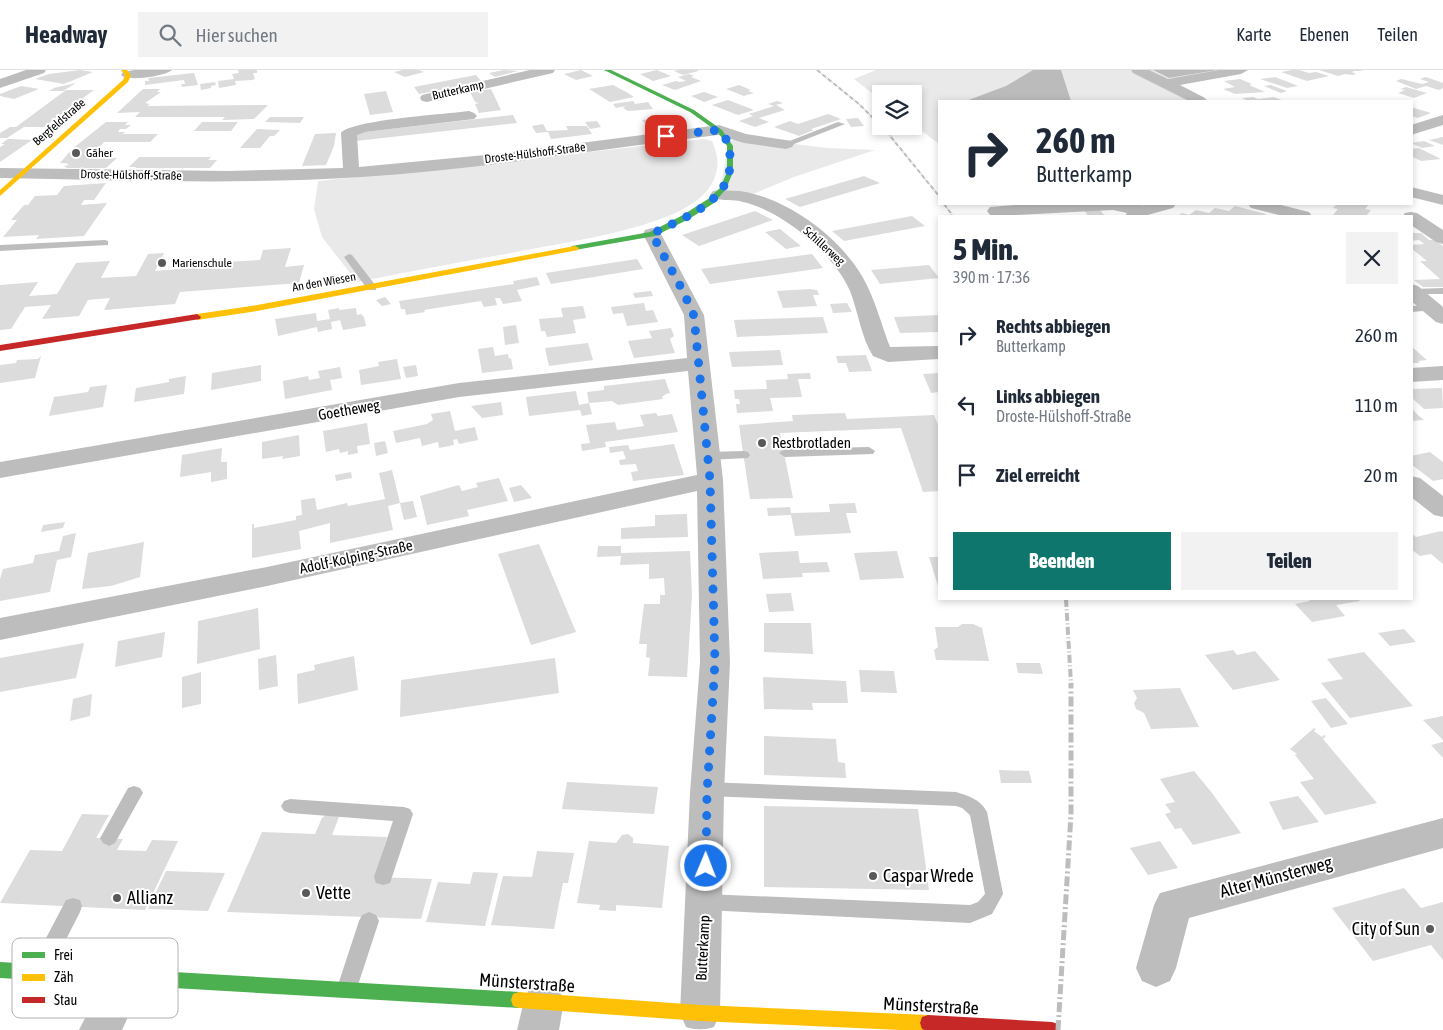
<!DOCTYPE html>
<html lang="de">
<head>
<meta charset="utf-8">
<style>
	:root { --surface:#fff; --page:#f2f2f3; --text:#1f2937; --muted:#747a83; --line:#e0e1e3; --accent:#0f766e }
	body { margin:0; font-family:"Asap Condensed",sans-serif; background:var(--page); color:var(--text); height:100vh; display:flex; flex-direction:column; font-size:19px; white-space:nowrap }
	* { box-sizing:border-box; margin:0 }
	p { font-size:16px; color:var(--muted) }
	.icon { flex:none; width:28px; height:28px; fill:none; stroke:currentColor; stroke-width:2; stroke-linecap:round; stroke-linejoin:round }
	.map { position:relative; flex:1; overflow:hidden }
	.side { position:absolute; left:938px; top:145px; width:475px; height:385px; display:flex; flex-direction:column; background:var(--surface); border-radius:0px; box-shadow:0 2px 8px #0003 }
	.side>* { flex:none }
	.hud { position:absolute; left:938px; top:30px; width:475px; height:105px; border-radius:0px; box-shadow:0 2px 8px #0003; background:#fff; color:var(--text); overflow:hidden }
	.controls { position:absolute; left:872px; top:15px; display:grid; gap:10px }
	.controls a { display:grid; place-items:center; width:50px; height:50px; border-radius:0px; background:var(--surface); box-shadow:0 2px 8px #0003; font-size:25px }
	.pin { position:absolute; display:grid; place-items:center; width:42px; height:42px; color:#fff; margin:-21px; border-radius:10px; box-shadow:0 2px 8px #0006 }
	.me { position:absolute; width:55px; margin:-28px; rotate:1deg; stroke-linejoin:round; filter:drop-shadow(0 0 4px #0008) }
	.turn { display:flex; align-items:center; gap:18px; height:105px; padding:0 15px; font-size:22px }
	.turn .icon { width:65px; height:65px; stroke-width:2.5 }
	.turn b { display:block; font-size:35px; line-height:42px }
	.round { display:grid; place-items:center; flex:none; width:52px; height:52px; border-radius:0px; background:var(--page) }
	.overview { display:flex; align-items:center; justify-content:space-between; height:85px; padding:0 15px }
	h1 { font-size:30px; font-weight:800; line-height:38px }
	.action { display:flex; gap:10px; margin-top:auto; padding:10px 15px }
	.action a { flex:1; height:58px; border-radius:0px; background:var(--accent); color:#fff; font-size:20px; font-weight:800; line-height:58px; text-align:center }
	.action a+a { background:var(--page); color:var(--text) }
	ul { padding:0; list-style:none }
	li { display:flex; align-items:center; gap:15px; height:70px; padding:0 15px }
	li div { flex:1 }
	li b { display:block; font-size:19px }
	li em { font-style:normal }
	header { display:flex; align-items:center; gap:30px; box-sizing:border-box; height:70px; padding:0 25px; background:var(--surface); border-bottom:1px solid var(--line) }
	header strong { font-size:24px }
	nav { display:flex; gap:28px; margin-inline-start:auto; font-size:18px }
	.search { width:350px; height:45px; background:var(--page); display:flex; align-items:center; gap:12px; box-sizing:border-box; padding:0 18px; border-radius:0px; color:var(--muted); font-size:19px }
	.map>svg:first-child { display:block }
	.green { fill:#e9e9e9 }
	.water { fill:#bbb }
	.building { fill:#dcdcdc }
	.lines { fill:none; stroke-linecap:round; stroke-linejoin:round }
	.lane { fill:#bdbdbd; fill-rule:evenodd }
	.street { fill:#bdbdbd; fill-rule:evenodd }
	.fast { fill:#4caf50; fill-rule:evenodd }
	.slow { fill:#ffc107; fill-rule:evenodd }
	.jam { fill:#c62828; fill-rule:evenodd }
	.rail-far2 { stroke:#bdbdbd; stroke-width:2; stroke-dasharray:4.5 1 0.5 1; stroke-linecap:butt }
	.rail-far1 { stroke:#bdbdbd; stroke-width:4; stroke-dasharray:8 2.5 1 2.5; stroke-linecap:butt }
	.rail { stroke:#bdbdbd; stroke-width:5; stroke-dasharray:10 3 2 3; stroke-linecap:butt }
	.route { stroke:#1a73e8; stroke-width:9; stroke-dasharray:0 16.2 }
	.poi-dot { fill:#595959; stroke:#fff; stroke-width:2 }
	.labels { text-anchor:middle; stroke-width:4; stroke-linejoin:round; paint-order:stroke }
	.far-street-label { font-size:12px; fill:#000; stroke:#fff }
	.far-poi-label { font-size:12px; fill:#000; stroke:#fff; text-anchor:start }
	.street-label { font-size:15px; fill:#000; stroke:#fff }
	.poi-label { font-size:15px; fill:#000; stroke:#fff; text-anchor:start }
	.near-poi-label { font-size:18px; fill:#000; stroke:#fff; text-anchor:start }
	.near-street-label { font-size:18px; fill:#000; stroke:#fff }
	.key { fill:#fff; stroke:#b2b2b2; stroke-width:1 }
	.key-label { font-size:14px; fill:#000 }
</style>
</head>
<body>
<header>
<strong>Headway</strong>
<div class="search"><svg class="icon" aria-label="search" viewBox="0 0 24 24"><circle cx="10" cy="10" r="6"/><path d="M15 15l6 6"/></svg>Hier suchen</div>
<nav><a>Karte</a><a>Ebenen</a><a>Teilen</a></nav>
</header>
<div class="map">
<svg width="1443" height="960" viewBox="0 0 1443 960">
	<rect width="100%" height="100%" fill="#fff"/>
	<path class="green" d="M876,0h277l16,8 49,-8h23l-75,14 34,17h-261v43l-25,-19v-31h-33v6l-27,-21z
		M744,68l84,10 47,2 -81,27 -48,20 -27,-2 10,-54z
		M704,69l8,2c9,19 7,36 -7,52 -32,36 -146,50 -194,60 -52,9 -103,19 -154,29l-35,-45 -8,-28 4,-28 148,-15z"/>
	<path class="water" d="M1033,0h28l10,31h-105l40,-15z
		M1153,0h65l-49,8z"/>
	<path class="building" d="M80,0l13,2 -29,12 -29,-5 14,-5z
		M238,0h19v3h-4l2,6 -3,1 -17,1 1,4 -17,3 -1,-7 16,-2 -2,-5 7,-1z
		M403,0h16l5,2 -19,5 -11,-5z
		M504,0l14,1 -23,6 -6,-4z
		M581,0l12,6 -17,4 -12,-6z
		M657,0l14,6 -18,5 -13,-7z
		M679,0h19v1l-15,4 -9,-4z
		M1292,0h7l10,3 7,-1 13,4 -22,5 -26,-9z
		M1319,0h41l4,1h-10l-2,1 4,2 -3,1 -8,-1 -7,2z
		M194,3l4,12 -16,2 -1,-3h4l-1,-4 -39,5v-4h4l-1,-3z
		M689,4l5,2 -3,1 10,4 -26,9 -13,-5 14,-4 4,1 6,-1 -8,-4z
		M476,5l6,7 -63,12 -5,-7z
		M1275,7l13,5 10,4 -11,2 -27,-9z
		M1426,7l17,6v5l-4,2 -13,-4 -10,3 -20,-8 5,-2 21,5 7,-2 -9,-3z
		M1240,9l12,5 -3,1 16,7 -30,2 -12,-5 12,-2 -11,-6z
		M215,12l1,3 -5,1v2l-10,2 -1,-6z
		M76,13l-13,8h-14l5,-3z
		M613,15l15,8 6,4 -24,5 -21,-13z
		M739,15l12,5 -3,1 6,2 -10,3 -18,-7z
		M1271,15l13,5 3,1 -6,2 -17,-7z
		M21,16l18,3 -25,10 -14,-3v-2z
		M1406,17l21,6 -13,5 -16,-5 7,-3 -5,-1z
		M143,19h17l-3,3h4l-16,11 5,1 -3,2 121,-1 -14,14 -32,1 3,-3h-90l5,-5 -23,1z
		M491,19l10,21 -22,3 -4,-9 4,-1 -4,-1 -5,-10z
		M66,20h28l-50,37h-20l-17,11h-7v-5l10,-6h6z
		M386,21l7,21 -23,3 -6,-21z
		M704,22l14,5 -14,5 -13,-6z
		M1253,27l5,2 16,-2 10,4h-36l-6,-3z
		M728,30l26,10 -16,5 -26,-10z
		M633,31l2,3 13,-2 5,7 -25,2 -5,-3 3,-2 -10,2 -3,-4z
		M777,31l6,2 -7,2 9,5 -26,8 10,4 -14,5 -16,-6 14,-5 -4,-2 25,-8 -6,-2z
		M1414,38l17,5 -13,5 -7,-2v-7z
		M828,44l13,5 -30,10 3,1 -15,6 -25,-9 16,-6 8,3z
		M513,45l4,8 -161,18 -1,-8z
		M270,47h34l-4,6 -35,-1z
		M665,47l6,8 -23,2 -6,-7z
		M858,48l6,8 -13,1 -5,-8z
		M597,51l4,6 -11,2 -5,-7z
		M106,52h22l-3,3h6l-5,4h-6l-2,3h8l-4,2h36l-8,8h-46l-13,15 26,1 -11,10h-39l-3,-2 5,-1 -3,-2h-6l12,-14z
		M202,52h36l-7,9h-37z
		M543,54l4,7 21,-1 -2,-4h21l5,8 -41,5 -3,-7 -12,1 -4,-7z
		M257,59l23,1 -6,6h-4l-10,12h-20z
		M336,63l-2,13 -8,19 -24,1 13,-32z
		M1443,67v8l-14,-5z
		M8,69h3l21,1 -32,22v-15l5,-3h-4z
		M1424,71l11,5 -13,2 -11,-5z
		M1419,78l22,11 -20,2 -10,-5v-7z
		M139,87h72l-3,3h9l-7,8h-75l2,-1h-8z
		M864,106l16,7 -80,24 -15,-8z
		M106,113l-12,17h-10l-3,5 26,-2 -23,33 -48,3 3,-4 -36,2 14,-17h-6l13,-15h4l7,-9 22,-1 7,-9z
		M1337,134h32l-4,5 6,1 -5,6h-27l-6,-1 5,-6 -5,-1z
		M1235,136l31,8 -2,2h-86l4,-3 7,2 7,-5 13,3 6,-5 14,3z
		M1084,140h16l5,6h-17z
		M755,141l18,9 -74,26 -17,-11z
		M912,146l13,10 -81,15 -12,-10z
		M780,159l21,17 -15,3 -21,-17z
		M1411,163h10l8,7h6l8,6v41h-20l-9,-7 26,-1 -20,-18h7l-16,-13v-3l13,-1 -5,-4 -8,1z
		M291,178l-6,19 19,-2 -5,18 -119,9 -5,12 -71,6 6,-12 -22,2 -9,16 -37,3 9,-14 -26,2 -14,22 -11,1v-45l38,-3 -9,14 28,-2 19,-31 34,-2 -9,17 35,-2 12,-22 16,-1 -9,18 35,-3 2,-4 68,-4 3,-10z
		M812,184l11,14 -113,16 -9,-15z
		M637,189l6,10 -92,15 -5,-11z
		M929,195l10,13 -59,6 -9,-14z
		M537,207l3,8 -23,5 5,11 -19,3 -3,-6h-5l2,7 -13,2 -3,-6 -57,9 1,2 -19,3 -1,-6h-4l-2,-8 115,-17 -1,-3z
		M810,219l7,1 2,5h-6l4,11 -34,2 -6,-17z
		M651,221l2,5 -18,2 -2,-5z
		M385,227l6,7 -9,2 -6,-6z
		M644,233l2,8 7,-1 5,12 -31,4 -4,-13 -10,1 -2,-7z
		M847,233l5,9 -19,1 -3,-9z
		M583,236l3,12 -13,2 3,13 -29,4 -2,-6h-4l-2,-12 24,-2 -2,-9z
		M339,238v2l17,-2 1,7 4,-1 3,3 2,9 -23,4 -3,-10 -9,2 1,7 -14,3 -1,-5 -39,9 -3,-17 41,-6 1,8 13,-2 -2,-9z
		M939,245v17l-39,1 -6,-16z
		M823,247l5,16 -91,4 -3,-17z
		M516,255l3,18 -14,2 -2,-18z
		M671,258l3,8 -4,3 5,14 -41,5 -6,-17 24,-3 -3,-7z
		M588,273l5,17 -44,6 -4,-18z
		M1411,276l16,14 -9,1 2,1 -2,1h-7z
		M493,277l2,9 13,-2 1,5 2,-1 2,11 -31,4 -4,-24z
		M780,280l3,15 -51,2 -3,-15z
		M866,285l6,16 -23,1 -3,-9h-8l-2,-7z
		M41,286l-6,22 -35,5v-18l16,-2 1,-3 21,-1z
		M397,289l4,20 -40,6 -2,-15 20,-4 -1,-4z
		M261,295v16l-50,9 1,-17z
		M416,295l2,11 -12,2 -3,-11z
		M340,297l2,11 -12,2 2,10 -47,9 -2,-18 25,-5 1,4 11,-2 -2,-7z
		M810,303l1,6h-13l4,18 -32,1 3,13 -36,2 -1,-9h4l-1,-5h-4l-1,-9 33,-1 -1,-9 22,-1 -1,-5z
		M939,303v19l-8,1 -8,-19z
		M186,306l-2,18 -50,8 2,-14 33,-6v-3z
		M665,309l5,14 -4,1 -4,3 1,2 -45,6 -6,-4 -23,2 -2,-11 17,-2v-4z
		M107,315l-4,22 -54,9 5,-19 34,-5 2,-5z
		M1442,318l1,20 -19,1 -13,-12v-8z
		M576,321l3,14 10,-2 3,11 -10,2 -2,-6 -51,6 -3,-19z
		M501,332l2,13 -21,3 -11,-12z
		M1411,338l8,8 5,4 -13,1z
		M450,341l5,20 20,-4 3,13 -19,4 -2,-5 -4,1 1,5 -15,3 -1,-6 -16,4 -2,-8 -24,5 -3,-12 34,-7 6,-4 -2,-6z
		M656,343l2,3 14,-2 6,18 -73,10 1,5 -24,4 -1,-7 9,-1 -4,-18 29,-3 2,8 27,-4 -4,-11z
		M845,343l2,6 87,-4 5,12v64l-16,1 -22,-64 -121,5 13,65 -43,1 -11,-74 54,-4 -1,-6z
		M367,353l3,21 -13,2 1,7 -10,2v-4l-8,2 -1,-4 -13,3 -3,-21z
		M299,365l1,21 -18,3 1,-3 -21,3v-17z
		M385,371l3,12 -12,3 -2,-13z
		M674,374l10,31 -51,6 -2,-9 7,-1 -2,-7 -16,1 -1,-5 7,-1 -3,-8 -13,2 -1,-6 19,-2 2,5z
		M222,378l-1,14h6v17l-16,3v-10l-31,5 2,-22z
		M1430,382l13,10v17l-10,2 -22,-17v-8z
		M392,400l8,33 13,-2 4,16 -13,3 -4,-17 -12,3 5,24 -63,13v-20l-31,8 2,18 -49,9v-34h2v4l42,-8v-4l6,-1 -1,-15 14,-2 2,12 30,-7 1,3 37,-7 -6,-26z
		M351,402l1,6 -16,3 -1,-6z
		M499,408l9,23 -41,9 2,6 -42,9 -7,-29 39,-11 3,6 16,-4 -2,-4z
		M521,415l11,13 -18,4 -5,-14z
		M855,433l2,10h-11l5,20 -56,3 -4,-21 -23,1 -1,-8 23,-1 1,6 39,-1 -1,-8z
		M687,444l1,23 -67,2v-11l34,-2v-11z
		M65,452l-2,6 -22,4 2,-7z
		M1441,461l2,1v32l-12,-10 -11,2 -9,-7v-16l5,4z
		M76,463l-5,24 -14,3 -7,32 -50,9v-22l3,-10 30,-6 2,-8 24,-4 4,-15z
		M144,472l-4,35 -29,9 -29,3 6,-36z
		M539,474l37,88 -45,13 -33,-91z
		M598,476h23v7l69,-2 2,44 -5,82 -39,-1 2,-18 -4,-1 1,-13h-8l5,-40h16v-9h5l-1,-17 -15,1v-15l-29,1 1,-9 -24,1z
		M798,481l2,12 27,-1 3,10 -28,1 1,4 -40,2 -4,-26z
		M897,481l7,27 -44,2 -6,-27z
		M929,487h10v29h-1z
		M791,523l3,18 -25,1 -3,-18z
		M1308,529h50l2,2 -24,4 9,11 -33,6 -17,-18 15,-3z
		M258,538l2,41 -63,15 1,-43z
		M764,553h47l2,31 -49,-2z
		M962,554h11l9,4 7,33 -53,-1 -2,-10 4,-3 -3,-20h23z
		M1404,559l12,13 -26,4 -12,-13z
		M165,562l-3,25 -47,10 3,-26z
		M84,573l-8,35 -76,14v-34z
		M1233,580l4,5 18,-4 25,29 -47,10 -28,-35z
		M1364,582l49,54 -63,12 -29,-35 22,-4 -16,-20z
		M276,585l2,31 -19,4 -1,-31z
		M354,586l4,34 -60,14 -1,-30 18,-4 -1,-5z
		M555,588l4,35 -159,24 1,-37z
		M1016,593h24l3,11 -25,-1z
		M859,600l35,1 3,22 -36,-1z
		M201,602v32l-19,4v-31z
		M763,607l83,4 2,22h-36l1,7 -49,-1z
		M1180,618l19,39 -48,2 -7,-16 -8,-4 -2,-6 3,-5 -4,-8z
		M92,624l-2,22 -20,5 3,-22z
		M1326,628l22,26 -17,4 -20,-27z
		M1443,646v24l-20,-20z
		M1314,658l2,1 -2,2 8,6 2,-2 2,1 -3,3 54,64 -52,12 -25,-33 14,-3 -19,-24 2,-1 -7,-5z
		M764,666l72,3 2,23 7,1 1,15 -82,-3z
		M1443,672v16l-12,-13z
		M999,700l30,1 3,12h-31z
		M1194,701l18,22 29,40 -48,12 -12,-17 -6,1 -10,-15 6,-2 -6,-8 10,-2 -15,-23z
		M567,712l91,5 -4,27 -92,-5z
		M1298,726l21,26 -36,8 -14,-28z
		M764,736l154,3 11,81 -165,-3z
		M82,744l27,1 -13,23 27,1 -6,11 29,1 6,-11 26,1 -33,69 -145,-7 30,-53 32,1z
		M327,744l12,3 -7,18 55,2 -12,40 57,2 -11,40 -194,-7 35,-80 53,2 7,-16z
		M628,764l5,4v5l36,3 -7,62 -46,-3v6l-17,-1 1,-5 -23,-2 12,-62 27,2 6,-8z
		M1160,771l18,27 -30,7 -18,-27z
		M537,781l37,2 -6,30h-5l-9,46 -63,-4 12,-49 29,1z
		M166,801l59,2 -17,38 -60,-2z
		M473,802l25,1 -13,53 -59,-4 12,-40 32,2z
		M1404,818l17,20 22,-6v58l-12,-15 -58,16 -41,-53z"/>
	<g class="lines">
		<path class="lane" d="M838,52l7,2 -56,22 -7,-2z
			M105,170l3,1v4l-108,6v-6z
			M349,184l3,1 24,31v4h-8l-24,-33z
			M1443,218v6h-32v-4l3,-1z
			M1432,235l5,3 -1,2 -25,2v-6z
			M869,377l6,4 -2,3 -88,3 -6,-4 6,-4z
			M744,381l4,1 2,3 -2,3 -40,2 -6,-4 6,-4z
			M707,712l249,10c13,4 24,7 31,20l16,82 -11,20 -22,9 -265,-13 -7,-2 -2,-6 2,-6 7,-2 265,11 8,-3 7,-8 -15,-79 -8,-7 -6,-2 -249,-10 -6,-2 -3,-5 3,-5z
			M134,716l6,2 3,5 -3,5 -25,45 -6,3 -6,-3 -3,-5 3,-5 25,-45z
			M290,729l114,8 6,2 3,5 -23,69 -7,2 -7,-2 -2,-6 19,-56 -103,-8 -6,-2 -3,-5 3,-5z
			M73,828l7,2 2,6 -2,6 -33,65 -7,2 -7,-2 -3,-7 3,-7 33,-63z
			M369,842l7,3 3,6 -22,67 -3,7 -7,3 -7,-3 -3,-7 22,-67 3,-6z"/>
		<path class="street" d="M26,0h20l-2,3 -44,15v-9z
			M134,0h38c-6,6 -45,12 -51,5l2,-3z
			M530,0h25l-2,3 -126,29 -5,-1 -2,-3 2,-3z
			M1131,0h18l19,9 51,-9h29l-7,4 -61,11 25,13 2,3h-18l-56,-28z
			M469,41l5,2 3,3 -3,3 -109,13 -8,3 2,32 137,-13 223,-29 27,9 46,7 2,3 -2,3 -6,2 -42,-6 -26,-8c-118,14 -237,34 -356,42 -120,8 -241,3 -362,1v-10l227,3 116,-3 -2,-35c9,-13 107,-19 128,-22z
			M1443,45v10l-32,10v-10z
			M1411,117l32,8v10l-32,-8z
			M719,120c9,1 18,0 27,2 44,9 93,45 116,84 13,22 19,48 28,71l48,-1 1,13 -51,3 -15,-6c-12,-19 -15,-45 -23,-65 -16,-37 -67,-80 -107,-89 -10,-3 -20,-1 -30,-3l-3,-4 3,-4z
			M1029,134h102c14,3 30,-1 45,0l-3,4 -29,8h-19l2,-3 -14,-3 -117,6 -6,-1 -3,-4 3,-4z
			M1248,134h29l32,8 3,4h-29l-32,-8z
			M1411,142l6,1 26,17v14l-7,-2 -25,-17v-9h-8l2,-3z
			M652,158l7,2 2,4 43,81 19,165 7,182 -6,131 -4,220 -6,14c-9,3 -19,3 -28,0l-6,-14 10,-220 10,-131 -3,-171 -430,95 -267,54v-22l267,-51 430,-92 -9,-104 -229,26 -459,81v-16l459,-79 228,-25 -3,-43 -41,-81 2,-4z
			M1411,214l7,2 25,21v17l-7,-2 -25,-21z
			M1443,296v14l-32,2v-14z
			M1411,406l9,2 23,18v21l-9,-2 -23,-18z
			M1443,748v30l-254,70 -13,50 -6,13 -14,6 -14,-6 -6,-13 18,-63 6,-12z
			M126,889l14,6 6,13 -24,52h-43l33,-65z
			M544,911l14,6 6,14 -5,29h-42l7,-29 6,-14z"/>
		<path class="fast" d="M604,0h7l83,40 28,20 11,16v26l-7,17 -12,14 -25,16 -34,17 -80,14 -4,-2 1,-2 78,-14 33,-17 25,-16 12,-11 7,-16v-26l-9,-14 -28,-20z
			M0,892l519,30 6,2 2,6 -2,6 -6,2 -519,-30z"/>
		<path class="slow" d="M121,0h6l4,5 -3,7 -128,114v-6l123,-110 2,-5z
			M575,176l4,2 -1,2 -321,61 -60,9 -4,-3 4,-3 60,-9z
			M519,922l181,13 228,10 6,2 2,6 -2,6 -3,1h-31l-200,-9 -181,-13 -6,-2 -2,-6 2,-6z"/>
		<path class="jam" d="M197,244l4,3 -1,2 -200,32v-6z
			M928,945l124,7 6,2 2,6h-135l-3,-1 -2,-6 2,-6z"/>
		<path class="rail-far2" d="M817,0l42,34 22,22
			M882,56l57,70
			M944,134l9,12"/>
		<path class="rail-far1" d="M1066,529l5,85"/>
		<path class="rail" d="M1058,960l13,-216v-131"/>
	</g>
	<g class="lines">
		<path class="route" d="M666,66l53,-6c10,12 11,15 11,31 2,41 -48,57 -78,73l31,57 11,25 16,164 5,182 -8,131 -1,73"/>
	</g>
	<g class="poi-dot">
		<circle cx="76" cy="83" r="5"/>
		<circle cx="162" cy="193" r="5"/>
		<circle cx="762" cy="373" r="5"/>
		<circle cx="873" cy="806" r="5"/>
		<circle cx="306" cy="823" r="5"/>
		<circle cx="117" cy="828" r="5"/>
		<circle cx="1430" cy="859" r="5"/>
	</g>
	<g class="labels">
		<g class="far-street-label">
			<text transform="translate(458 20) rotate(-13)" y="4">Butterkamp</text>
			<text transform="translate(59 52) rotate(-41)" y="4">Bergfeldstraße</text>
			<text transform="translate(535 83) rotate(-7)" y="4">Droste-Hülshoff-Straße</text>
			<text transform="translate(131 105) rotate(1)" y="4">Droste-Hülshoff-Straße</text>
			<text transform="translate(824 176) rotate(42)" y="4">Schillerweg</text>
			<text transform="translate(324 212) rotate(-10)" y="4">An den Wiesen</text>
		</g>
		<g class="far-poi-label">
			<text x="86" y="87">Gäher</text>
			<text x="172" y="197">Marienschule</text>
		</g>
		<g class="street-label">
			<text transform="translate(349 340) rotate(-10)" y="5">Goetheweg</text>
			<text transform="translate(356 487) rotate(-12)" y="5">Adolf-Kolping-Straße</text>
			<text transform="translate(703 878) rotate(-87)" y="5">Butterkamp</text>
		</g>
		<g class="poi-label">
			<text x="772" y="378">Restbrotladen</text>
		</g>
		<g class="near-poi-label">
			<text x="883" y="812">Caspar Wrede</text>
			<text x="316" y="829">Vette</text>
			<text x="127" y="834">Allianz</text>
			<text x="1420" y="865" text-anchor="end">City of Sun</text>
		</g>
		<g class="near-street-label">
			<text transform="translate(1276 807) rotate(-15)" y="6">Alter Münsterweg</text>
			<text transform="translate(527 913) rotate(4)" y="6">Münsterstraße</text>
			<text transform="translate(931 936) rotate(3)" y="6">Münsterstraße</text>
		</g>
	</g>
	<rect x="12" y="868" width="166" height="80" rx="8" class="key"/>
	<rect x="22" y="882" width="23" height="6" fill="#4caf50"/>
	<rect x="22" y="904" width="23" height="7" fill="#ffc107"/>
	<rect x="22" y="927" width="23" height="6" fill="#c62828"/>
	<g class="key-label">
		<text x="54" y="890">Frei</text>
		<text x="54" y="912">Zäh</text>
		<text x="54" y="935">Stau</text>
	</g>
</svg>
<div class="controls">
<a><svg class="icon" aria-label="layers" viewBox="0 0 24 24"><path d="M12 4l9 5-9 5-9-5zM3 14l9 5 9-5"/></svg></a>
</div>
<div class="pin" style="left:666px;top:66px;background:#d93025"><svg class="icon" aria-label="arrive" viewBox="0 0 24 24"><path d="M6 21V4h12l-3 4 3 4H6"/></svg></div>
<svg class="me" style="left:706px;top:796px" viewBox="-20 -20 40 40"><circle r="17" fill="#1a73e8" stroke="#fff" stroke-width="3"/><path d="M0-11L8 9 0 5-8 9z" fill="#fff"/></svg>
<div class="hud">
<div class="turn"><svg class="icon" aria-label="right" viewBox="0 0 24 24"><path d="M7 20v-9h11M14 6l5 5-5 5"/></svg><div><b>260 m</b>Butterkamp</div></div>
</div>
<section class="side">
<div class="overview"><div><h1>5 Min.</h1><p>390 m · 17:36</p></div><a class="round"><svg class="icon" aria-label="close" viewBox="0 0 24 24"><path d="M6 6l12 12M18 6L6 18"/></svg></a></div>
<ul>
<li><svg class="icon" aria-label="right" viewBox="0 0 24 24"><path d="M7 20v-9h11M14 6l5 5-5 5"/></svg><div><b>Rechts abbiegen</b><p>Butterkamp</p></div><em>260 m</em></li>
<li><svg class="icon" aria-label="left" viewBox="0 0 24 24"><path d="M17 20v-9H6M10 6l-5 5 5 5"/></svg><div><b>Links abbiegen</b><p>Droste-Hülshoff-Straße</p></div><em>110 m</em></li>
<li><svg class="icon" aria-label="arrive" viewBox="0 0 24 24"><path d="M6 21V4h12l-3 4 3 4H6"/></svg><div><b>Ziel erreicht</b></div><em>20 m</em></li>
</ul>
<div class="action"><a>Beenden</a><a>Teilen</a></div>
</section>
</div>
</body>
</html>
